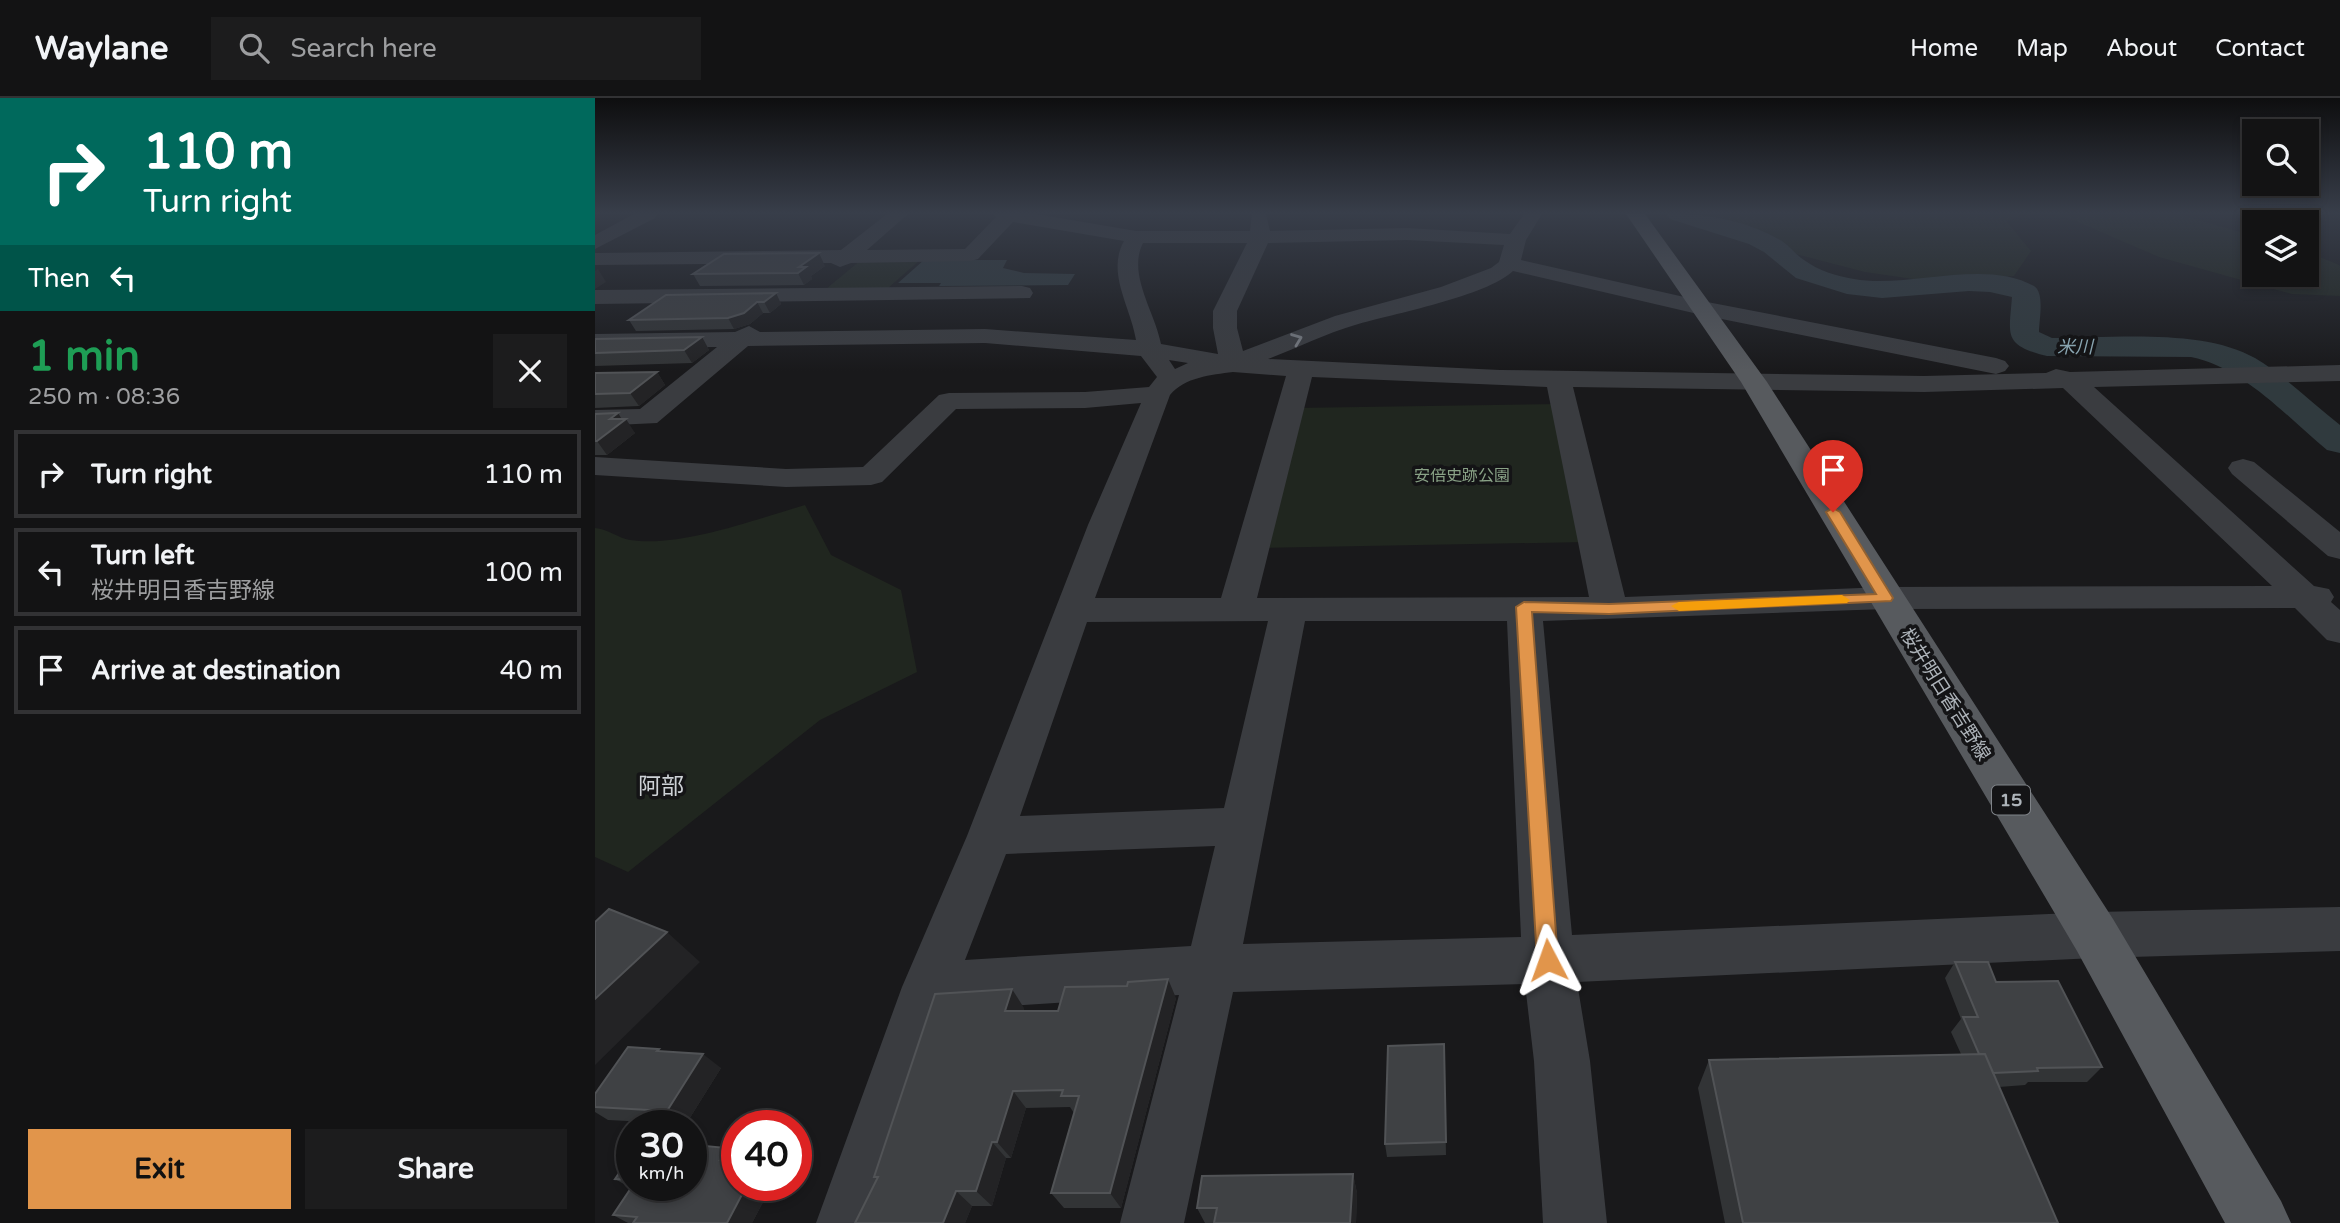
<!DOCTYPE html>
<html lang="en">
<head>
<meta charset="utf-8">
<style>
	:root { --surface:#131314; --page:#1c1c1d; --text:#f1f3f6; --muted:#9d9ea0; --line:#323234; --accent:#e1954b }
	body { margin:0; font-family:"Varela Round","Noto Sans JP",sans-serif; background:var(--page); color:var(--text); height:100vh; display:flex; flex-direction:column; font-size:26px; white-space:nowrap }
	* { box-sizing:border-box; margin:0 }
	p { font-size:23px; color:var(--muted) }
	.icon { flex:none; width:38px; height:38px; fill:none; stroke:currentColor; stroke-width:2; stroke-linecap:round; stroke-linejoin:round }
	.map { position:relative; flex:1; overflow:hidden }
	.side { display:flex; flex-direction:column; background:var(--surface); width:595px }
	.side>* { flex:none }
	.guide { background:#00695c; color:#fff; overflow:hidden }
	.controls { position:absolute; left:1647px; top:21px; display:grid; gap:14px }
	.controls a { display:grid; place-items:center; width:77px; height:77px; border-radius:0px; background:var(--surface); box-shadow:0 4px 10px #0003,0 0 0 2px var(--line); font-size:35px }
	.speed { position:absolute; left:21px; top:1012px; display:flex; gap:14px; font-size:35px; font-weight:700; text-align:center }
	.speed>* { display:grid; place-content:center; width:91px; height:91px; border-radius:50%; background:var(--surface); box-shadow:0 4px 10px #0003,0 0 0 2px var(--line); line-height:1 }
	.speed small { font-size:18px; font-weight:400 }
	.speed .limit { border:10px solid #d22; background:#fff; color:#111 }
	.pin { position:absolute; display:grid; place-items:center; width:60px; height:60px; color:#fff; margin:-72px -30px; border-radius:50% 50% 50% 0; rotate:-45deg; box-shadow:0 0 7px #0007 }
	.pin .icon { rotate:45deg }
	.me { position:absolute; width:77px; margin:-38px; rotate:356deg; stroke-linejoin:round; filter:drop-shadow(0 0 5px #0008) }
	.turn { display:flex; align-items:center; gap:24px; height:147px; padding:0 28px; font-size:32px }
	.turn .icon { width:91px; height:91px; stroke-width:2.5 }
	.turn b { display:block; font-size:49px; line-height:60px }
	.then { display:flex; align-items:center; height:66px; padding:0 28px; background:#0003; gap:14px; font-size:26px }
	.round { display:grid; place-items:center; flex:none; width:74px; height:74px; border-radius:0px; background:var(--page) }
	.headline { display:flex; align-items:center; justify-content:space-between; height:119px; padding:0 28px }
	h1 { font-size:42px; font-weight:700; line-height:52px; color:#1e9e55 }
	.button { display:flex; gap:14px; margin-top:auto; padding:14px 28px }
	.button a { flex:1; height:80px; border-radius:0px; background:var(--accent); color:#111; font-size:28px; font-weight:700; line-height:80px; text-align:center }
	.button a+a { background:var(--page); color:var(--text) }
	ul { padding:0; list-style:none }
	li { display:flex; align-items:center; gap:21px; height:88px; margin:0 14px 10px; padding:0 14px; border:4px solid var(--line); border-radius:0px }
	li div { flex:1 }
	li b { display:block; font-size:26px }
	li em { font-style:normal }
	header { display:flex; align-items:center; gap:42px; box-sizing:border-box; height:98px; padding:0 35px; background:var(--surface); border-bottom:2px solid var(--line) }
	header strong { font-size:33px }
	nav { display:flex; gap:38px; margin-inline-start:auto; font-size:24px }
	.search { width:490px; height:63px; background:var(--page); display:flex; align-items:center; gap:18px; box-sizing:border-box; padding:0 24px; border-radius:0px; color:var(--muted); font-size:26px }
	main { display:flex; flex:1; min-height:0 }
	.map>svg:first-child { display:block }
	.green { fill:#20261f }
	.water { fill:#303a3e }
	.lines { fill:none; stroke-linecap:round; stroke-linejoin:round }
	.river { fill:#303a3e; fill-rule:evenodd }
	.minor { fill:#3a3c40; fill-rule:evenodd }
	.major { fill:#575a5e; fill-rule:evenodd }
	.wall { fill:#323436 }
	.shaded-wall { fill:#232325 }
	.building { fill:#3f4144; stroke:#515356; stroke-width:2 }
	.oneway { stroke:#797d83 }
	.route { fill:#e1954b; stroke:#926131; stroke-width:2 }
	.slow { fill:#f59e0b }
	.labels { text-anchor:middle; stroke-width:7; stroke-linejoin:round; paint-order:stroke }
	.far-park-label { font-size:16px; fill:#89a286; stroke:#141416 }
	.far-water-label { font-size:18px; font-style:italic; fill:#88a4b0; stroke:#141416 }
	.shield { fill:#141416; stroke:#7f8388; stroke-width:2 }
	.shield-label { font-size:18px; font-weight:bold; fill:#adb3b9 }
	.street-label { font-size:19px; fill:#adb3b9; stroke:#141416 }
	.quarter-label { font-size:23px; fill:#cdd1d6; stroke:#141416 }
</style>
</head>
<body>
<header>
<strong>Waylane</strong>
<div class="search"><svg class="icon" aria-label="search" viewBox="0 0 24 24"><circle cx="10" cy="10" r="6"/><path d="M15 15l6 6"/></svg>Search here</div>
<nav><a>Home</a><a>Map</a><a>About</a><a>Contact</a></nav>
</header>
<main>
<section class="side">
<div class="guide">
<div class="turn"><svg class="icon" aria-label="right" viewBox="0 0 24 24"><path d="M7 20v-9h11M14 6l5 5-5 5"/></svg><div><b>110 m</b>Turn right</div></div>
<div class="then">Then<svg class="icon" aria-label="left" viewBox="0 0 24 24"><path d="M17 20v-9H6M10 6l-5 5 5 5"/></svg></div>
</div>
<div class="headline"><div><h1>1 min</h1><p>250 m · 08:36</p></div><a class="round"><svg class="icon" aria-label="close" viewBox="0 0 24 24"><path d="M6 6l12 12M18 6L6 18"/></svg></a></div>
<ul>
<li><svg class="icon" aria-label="right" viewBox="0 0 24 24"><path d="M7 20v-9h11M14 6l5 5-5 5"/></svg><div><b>Turn right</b></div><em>110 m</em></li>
<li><svg class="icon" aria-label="left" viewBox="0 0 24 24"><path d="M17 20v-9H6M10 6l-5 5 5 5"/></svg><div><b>Turn left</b><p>桜井明日香吉野線</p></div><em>100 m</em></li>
<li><svg class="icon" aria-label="arrive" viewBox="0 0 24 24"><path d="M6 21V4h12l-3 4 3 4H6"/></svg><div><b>Arrive at destination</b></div><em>40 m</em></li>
</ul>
<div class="button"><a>Exit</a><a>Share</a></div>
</section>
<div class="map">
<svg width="1745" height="1125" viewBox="0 0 1745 1125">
	<rect width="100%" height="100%" fill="#19191b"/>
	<path class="green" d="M1070,116h357l-15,8 24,29 -17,25 -94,4 -55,-8 -139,-36z
		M1456,116h127l76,22v39h53v-23l30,12 3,2v30l-48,-2 -133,-37 -88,-38z
		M266,162h59l-32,28 -62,1z
		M965,306l27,138 -330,6 38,-140z
		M210,407l26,50 70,35 16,82 -97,48 -192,152 -33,-15v-329c13,1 23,10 35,12 51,8 126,-21 175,-35z"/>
	<path class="water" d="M329,162h83l-4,8 21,5 51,1 -7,11 -129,1 2,-3h-43z"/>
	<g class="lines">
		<path class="river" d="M1071,116c38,-1 80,6 114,26 9,5 15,14 24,20 15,11 32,16 50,19 54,10 130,-21 180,7 11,7 5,34 5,46l13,6c59,0 151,-10 203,20 30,18 57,45 85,67v28l-13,-3c-40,-33 -84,-83 -136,-93l-144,-1c-44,-11 -38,-20 -35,-59l-22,-5 -21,-1 -87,7 -35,-4 -51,-16 -32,-26 -15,-8 -79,-25z"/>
		<path class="minor" d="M39,116h23l-2,4 -60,31v-14z
			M292,116h21l-41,36 98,-1 31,-32 -2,-3h42l100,17h114l2,-17h14l4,17 137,-3 103,6 14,-20h18l-16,26 -5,20 181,41 294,57 9,3 4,5 -4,5 -9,3 -294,-59 -189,-44c-26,25 -121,43 -158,54 -30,9 -58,23 -87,34l232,11 424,6 122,-3 10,-4 14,3 270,-7v16l-246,6 220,199 15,3 5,8 -3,5 9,8v33l-13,-3 -32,-32 -409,1 -343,12 29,314 523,-23 245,-5v44l-245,7 -518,24 13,79 17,162h-64l-9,-162 -9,-77 -292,8 -49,231h-64l59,-228 -232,15 -67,213h-64l86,-236 65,-151 121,-311 53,-122 -56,5 -129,1 -74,73 -11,3 -85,2 -191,-12v-18l191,12 77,-2 76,-72 10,-2 136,-1 64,-5 8,-10 -16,-21 -156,-13 -237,3 -91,77 -62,3v-16l45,-1 77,-62 -122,1v-14l140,-2 14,-6 11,6 225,-3 151,11c-5,-33 -30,-67 -12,-99l-111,-19 -35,37 -7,2 -120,2 -11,4 -9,-4 -236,2v-12l246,-3zM812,142l97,5 -5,17 -8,6 -50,19 -106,29 -92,35 -6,-23v-17l31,-68zM548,145h104l-34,68v17l5,26 -57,-10c-6,-32 -34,-70 -18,-101zM574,262l19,3 -13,6zM638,274l53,4 -65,222h-126l75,-203c15,-18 41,-20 63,-23zM717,279l235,10 42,210 -332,1zM978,289l351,5 139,-4 209,198 -386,1 -261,10zM673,523l-44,187 -204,8 67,-194zM710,523h202l14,316 -278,7zM620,748l-24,100 -226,14 41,-106z
			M427,188l8,2 3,5 -3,5 -435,6v-14z
			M1648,361l11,3 86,70v27l-12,-3 -96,-82 -4,-6 4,-6z"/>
		<path class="major" d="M1031,116h19l122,168 346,537 168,282 10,22h-66l-148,-272 -336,-569z"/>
	</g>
	<path class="wall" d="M230,168l-14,10 1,3 -8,6 -104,1 -7,-12z
		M181,195l5,11 -11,9h-7l-13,11 -16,5 -98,2 -7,-11z
		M107,239l7,13 -17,13 -97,3v-27z
		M62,274l8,13 -26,21 -44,2v-35z
		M23,315l3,6 14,14 -28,22h-12v-41z
		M1360,864l41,20 106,85 -15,15h-59l-3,3 -26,2 59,136h-333l-27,-135 11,-28 252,-6 -10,-22 10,-13 -16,-41z
		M581,900l-55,210h-57l-13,-15 23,-80 -4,-6 -44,1 -15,50h-5l-14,48h-20l-7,17h-110l22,-44 -3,-2 150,-169 -1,3h35z
		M849,946l2,111 -59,2 -2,-13z
		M67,954l59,16 -35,56 -78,-4 -13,-8v-18z
		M101,1044l6,4 25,2 10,7v30h35l-20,38h-124l-15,-8 18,-27 -16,-9 17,-25v31h59z
		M758,1076l4,19 -1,30h-151l-8,-15z"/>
	<path class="shaded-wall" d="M224,155l6,13 -14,10 1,3 -8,6 -6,-12 1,-6z
		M3,171l8,13 -11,7v-18z
		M181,195l5,11 -11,9 -6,-11z
		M162,204l6,11 -13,11 -16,5 -6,-11z
		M107,239l7,13 -17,13 -8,-13z
		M62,274l8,13 -26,21 -9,-13z
		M23,315l5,8 3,-2 9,14 -28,22 -10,-14 13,-22z
		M72,834l33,30 -105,103v-66z
		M573,881l8,19 -55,210 -11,-15z
		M417,891l12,19 -6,21 -13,-18z
		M108,956l18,14 -35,56 -19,-13z
		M418,993l13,17 -15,50 -14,-16z
		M397,1044l14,16 -14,48 -16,-15z
		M132,1050l10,7v16l-17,-11z
		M758,1076l4,19 -1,30h-6z
		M152,1087h25l-20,38h-25z
		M361,1093l16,15 -7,17h-22z"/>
	<path class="building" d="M224,155l-20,14h7l-8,6 -105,1 31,-20z
		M181,195l-12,9h-7l-13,11 -16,5 -99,2 37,-25z
		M107,239l-18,13 -89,3v-14z
		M62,274l-27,21 -35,1v-21z
		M23,315l-8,6h16l-29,22h-2v-27z
		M14,811l58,23 -72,67v-77z
		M1360,864h33l8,20 62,-1 44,86 -65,1 1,3 -45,2 -8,-19h-6l-16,-37h15z
		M573,881l-58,214h-59l28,-97h-18l2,-6 -50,1 -16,51h-5l-16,49h-20l-13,32h-88l23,-46h-4l61,-183 77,-5 -7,22h53l7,-24 62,-1 1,-4z
		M849,946l2,98 -61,2 3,-98z
		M33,949l31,2 -2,2 46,3 -36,57 -72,-4v-13z
		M1390,956l73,169h-315l-34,-163z
		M96,1044h5l-2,3 33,3 -7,12h17v25h10l-20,38h-94l4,-6 -24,-2 20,-30h58z
		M37,1056v26l-17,-1z
		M758,1076l-3,49h-136l3,-15h-20l5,-32z"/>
	<defs><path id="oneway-chevron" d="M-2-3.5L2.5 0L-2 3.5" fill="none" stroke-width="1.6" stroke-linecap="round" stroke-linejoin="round" transform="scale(1.75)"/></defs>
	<use class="oneway" href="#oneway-chevron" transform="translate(702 241) rotate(-21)"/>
	<linearGradient id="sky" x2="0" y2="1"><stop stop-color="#0e0e0f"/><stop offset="0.42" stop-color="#383e4a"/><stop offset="1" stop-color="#383e4a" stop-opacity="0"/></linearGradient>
	<rect width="1745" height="273" fill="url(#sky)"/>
	<path class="route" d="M1238,410l7,4 53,86 -2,3 -282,13 -77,-2 26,348 -3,7 -7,3 -8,-3 -3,-7 -21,-353 8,-5 85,2 267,-10 -50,-82z"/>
	<path class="slow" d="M1247,497l8,5 -3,3 -168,8 -8,-5 8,-4z"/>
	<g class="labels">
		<g class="far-park-label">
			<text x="867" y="383">安倍史跡公園</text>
		</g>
		<g class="far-water-label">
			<text x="1480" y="255">米川</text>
		</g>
		<rect class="shield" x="1397" y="687.5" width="38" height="29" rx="5"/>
		<g class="shield-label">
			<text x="1416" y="708">15</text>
		</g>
		<g class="street-label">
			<text transform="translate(1351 596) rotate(58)" y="7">桜井明日香吉野線</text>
		</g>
		<g class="quarter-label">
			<text x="66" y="696">阿部</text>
		</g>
	</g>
</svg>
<div class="controls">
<a><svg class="icon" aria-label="search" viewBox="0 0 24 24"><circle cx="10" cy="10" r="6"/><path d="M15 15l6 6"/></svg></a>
<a><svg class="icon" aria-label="layers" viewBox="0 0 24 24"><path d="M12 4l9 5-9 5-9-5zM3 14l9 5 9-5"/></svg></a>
</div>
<div class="speed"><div>30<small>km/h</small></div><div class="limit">40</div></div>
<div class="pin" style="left:1238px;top:414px;background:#d93025"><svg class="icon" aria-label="arrive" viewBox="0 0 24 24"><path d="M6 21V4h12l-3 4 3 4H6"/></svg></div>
<svg class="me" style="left:953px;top:862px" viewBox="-20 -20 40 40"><path d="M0-17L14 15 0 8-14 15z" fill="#e1954b" stroke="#fff" stroke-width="4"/></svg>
</div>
</main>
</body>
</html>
